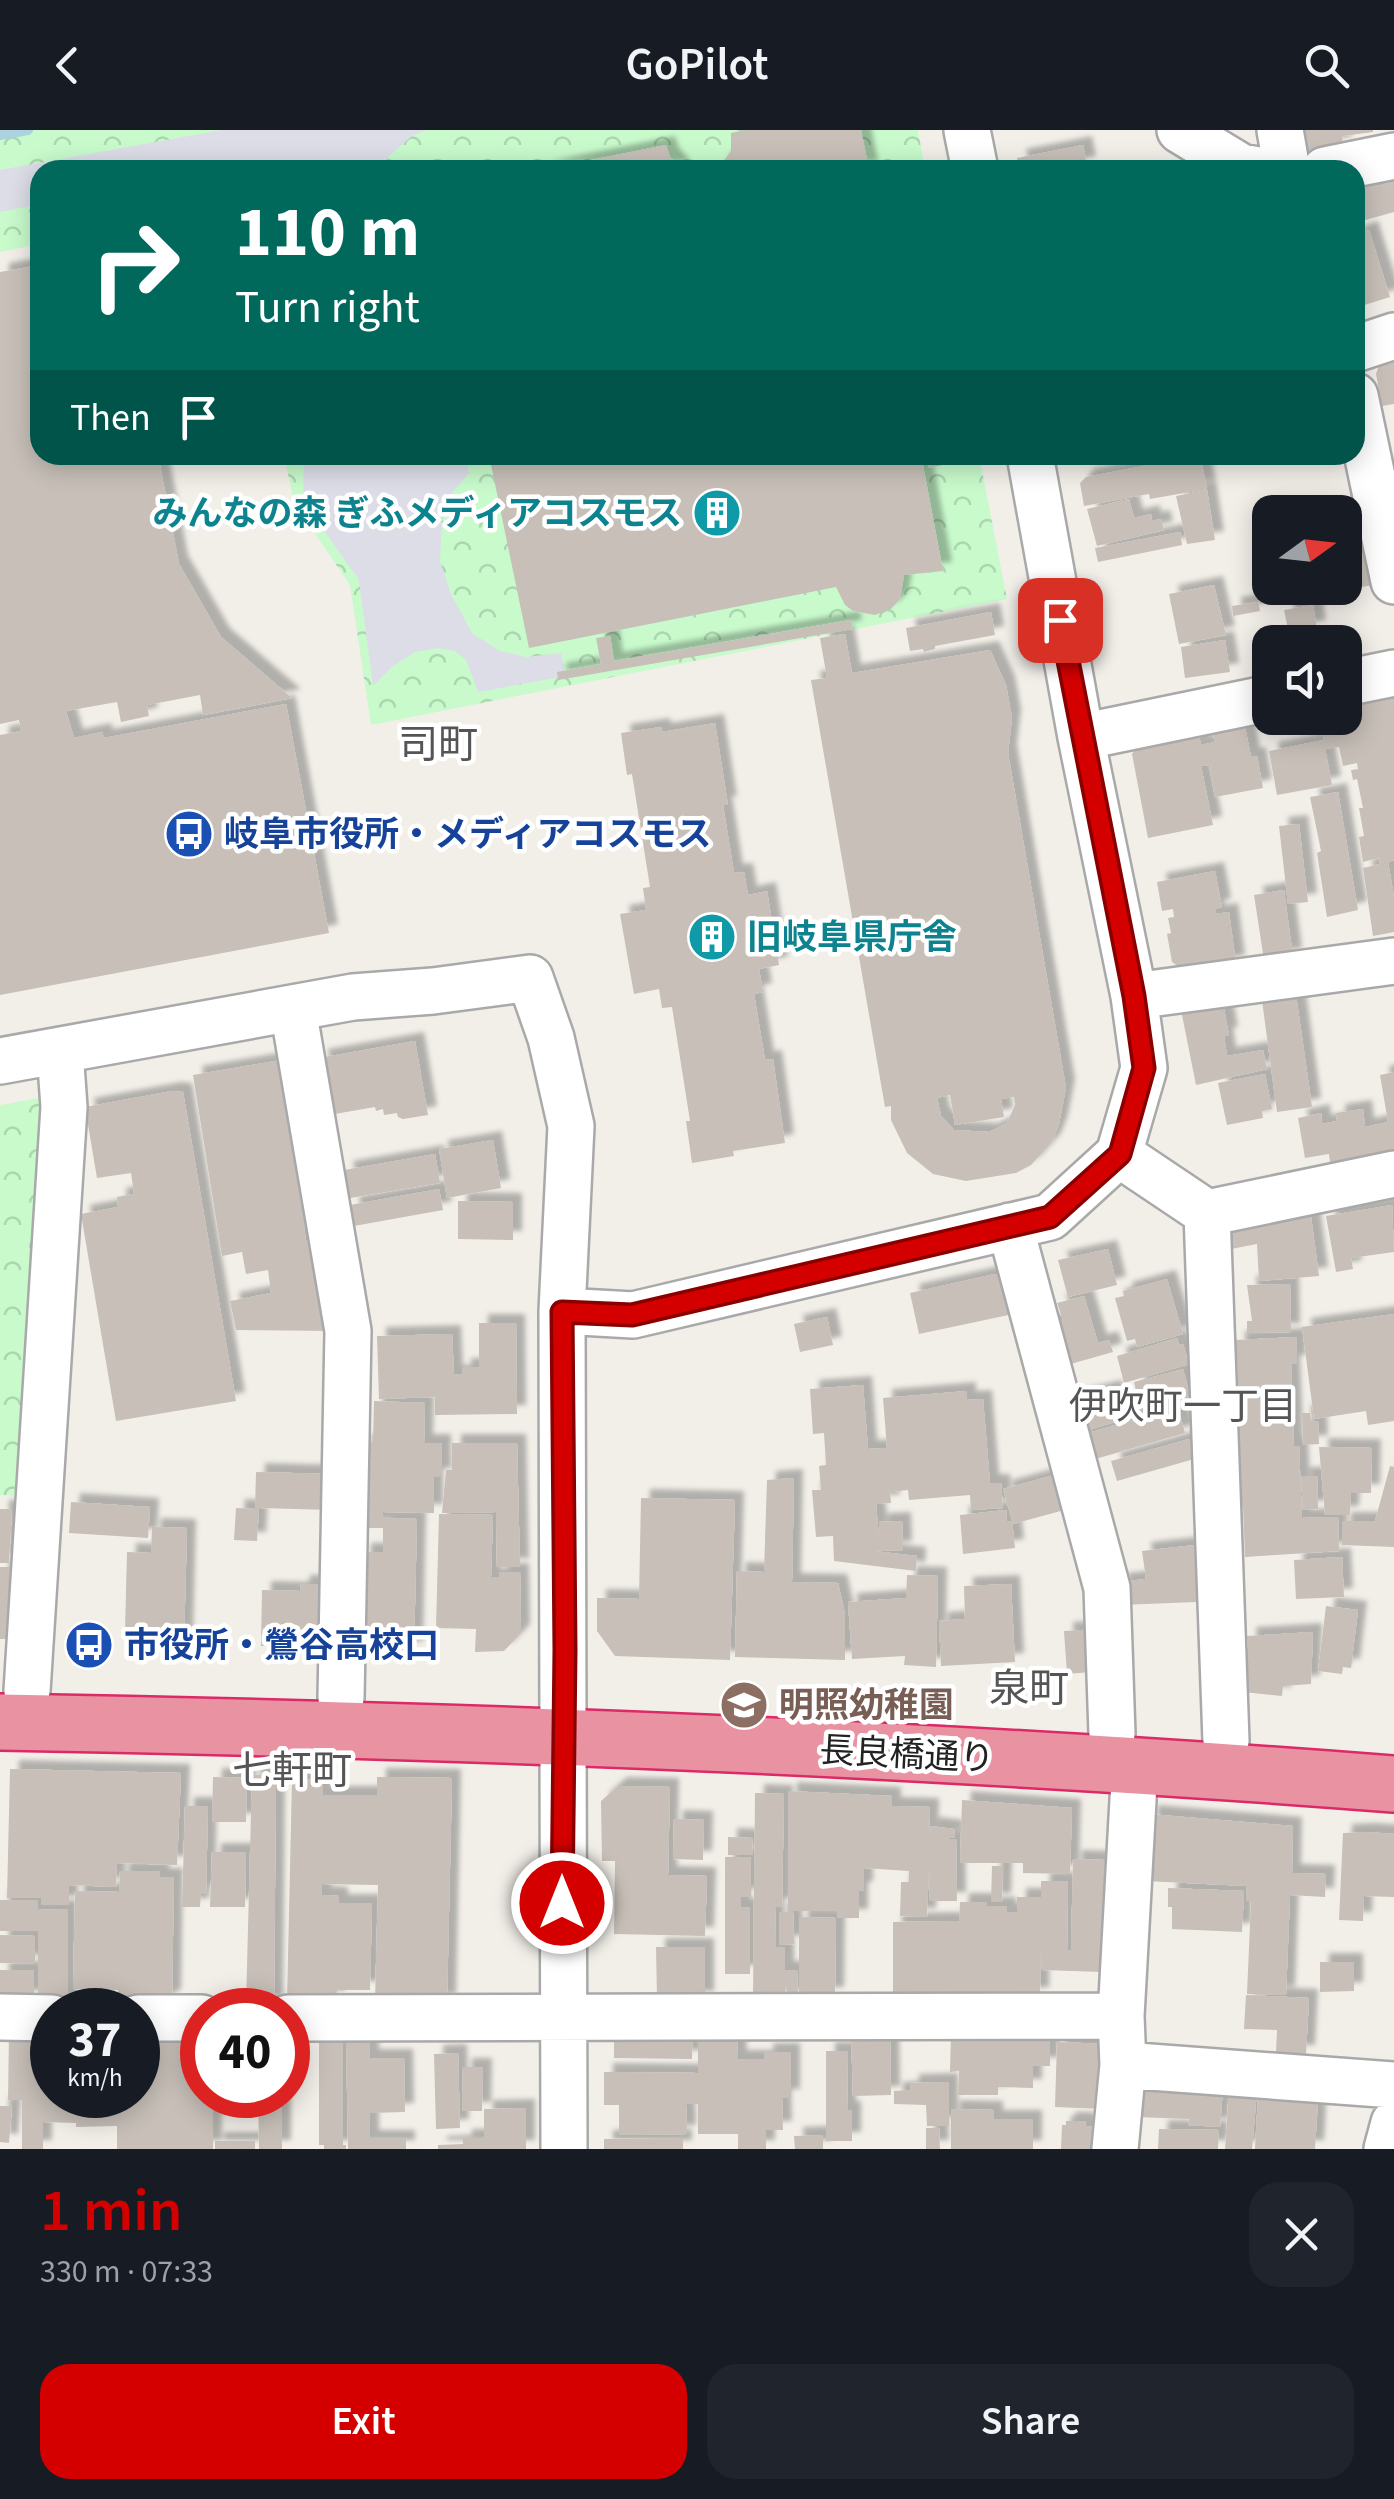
<!DOCTYPE html>
<html lang="en">
<head>
<meta charset="utf-8">
<style>
	:root { --surface:#171b24; --page:#20242c; --text:#f1f3f6; --muted:#9ea1a6; --accent:#d40000 }
	body { margin:0; font-family:"Source Sans 3","Noto Sans JP",sans-serif; background:var(--page); color:var(--text); height:100vh; display:flex; flex-direction:column; font-size:38px; white-space:nowrap }
	* { box-sizing:border-box; margin:0 }
	p { font-size:32px; color:var(--muted) }
	.icon { flex:none; width:55px; height:55px; fill:none; stroke:currentColor; stroke-width:2; stroke-linecap:round; stroke-linejoin:round }
	.map { position:relative; height:2019px; overflow:hidden }
	.side { display:flex; flex-direction:column; background:var(--surface); flex:1 }
	.side>* { flex:none }
	.hud { position:absolute; left:30px; top:30px; width:1335px; height:305px; border-radius:30px; box-shadow:0 5px 25px #0003; background:#00695c; color:#fff; overflow:hidden }
	.needle { width:65px; rotate:75deg }
	.buttons { position:absolute; left:1252px; top:365px; display:grid; gap:20px }
	.buttons a { display:grid; place-items:center; width:110px; height:110px; border-radius:20px; background:var(--surface); box-shadow:0 5px 25px #0003; font-size:50px }
	.speed { position:absolute; left:30px; top:1858px; display:flex; gap:20px; font-size:50px; font-weight:700; text-align:center }
	.speed>* { display:grid; place-content:center; width:130px; height:130px; border-radius:50%; background:var(--surface); box-shadow:0 5px 25px #0003; line-height:1 }
	.speed small { font-size:25px; font-weight:400 }
	.speed .limit { border:15px solid #d22; background:#fff; color:#111 }
	.pin { position:absolute; display:grid; place-items:center; width:85px; height:85px; color:#fff; margin:-42px; border-radius:20px; box-shadow:0 5px 15px #0006 }
	.me { position:absolute; width:110px; margin:-55px; rotate:0deg; stroke-linejoin:round; filter:drop-shadow(0 0 8px #0008) }
	.turn { display:flex; align-items:center; gap:35px; height:210px; padding:0 40px; font-size:45px }
	.turn .icon { width:130px; height:130px; stroke-width:2.5 }
	.turn b { display:block; font-size:70px; line-height:85px }
	.then { display:flex; align-items:center; height:95px; padding:0 40px; background:#0003; gap:20px; font-size:38px }
	.round { display:grid; place-items:center; flex:none; width:105px; height:105px; border-radius:30px; background:var(--page) }
	.head { display:flex; align-items:center; justify-content:space-between; height:170px; padding:0 40px }
	h1 { font-size:60px; font-weight:600; line-height:75px; color:var(--accent) }
	.action { display:flex; gap:20px; margin-top:auto; padding:20px 40px }
	.action a { flex:1; height:115px; border-radius:30px; background:var(--accent); color:#fff; font-size:40px; font-weight:600; line-height:115px; text-align:center }
	.action a+a { background:var(--page); color:var(--text) }
	header { display:flex; justify-content:space-between; align-items:center; height:130px; padding:0 40px; background:var(--surface); font-size:45px; font-weight:600 }
	.map>svg:first-child { display:block }
	.park { fill:url(#park-crowns) }
	.plaza { fill:#dddde8 }
	.lines { fill:none; stroke-linecap:round; stroke-linejoin:round }
	.stream { stroke:#aad3df; stroke-width:10 }
	.building { fill:#c7bfb8; fill-rule:evenodd; filter:url(#shadow) }
	.minor-casing { stroke:#a9a9a9; stroke-width:50 }
	.highway-casing { stroke:#dc2a67; stroke-width:60 }
	.minor { stroke:#fff; stroke-width:45 }
	.highway { stroke:#e892a2; stroke-width:55 }
	.route-casing { stroke:#8a0000; stroke-width:25 }
	.route { stroke:#d40000; stroke-width:18 }
	.labels { text-anchor:middle; stroke-width:9; stroke-linejoin:round; paint-order:stroke }
	.culture-label { font-size:35px; font-weight:bold; fill:#0d838f; stroke:#fff; text-anchor:end }
	.transit-label { font-size:35px; font-weight:bold; fill:#164399; stroke:#fff; text-anchor:start }
	.education-label { font-size:35px; font-weight:bold; fill:#785e54; stroke:#fff; text-anchor:start }
	.street-label { font-size:35px; fill:#222; stroke:#fff }
	.neighbourhood-label { font-size:38px; fill:#555; stroke:#fff }
	.quarter-label { font-size:40px; fill:#555; stroke:#fff }
</style>
</head>
<body>
<header><svg class="icon" aria-label="back" viewBox="0 0 24 24"><path d="M15 5l-7 7 7 7"/></svg>GoPilot<svg class="icon" aria-label="search" viewBox="0 0 24 24"><circle cx="10" cy="10" r="6"/><path d="M15 15l6 6"/></svg></header>
<div class="map">
<svg width="1394" height="2019" viewBox="0 0 1394 2019">
	<defs>
		<pattern id="park-crowns" width="20" height="18" patternUnits="userSpaceOnUse" patternTransform="scale(2.5)"><rect width="20" height="18" fill="#c8facc"/><path d="M2 6a3 3 0 1 1 6 0M12 15a3 3 0 1 1 6 0" fill="none" stroke="#acd6af"/></pattern>
		<filter id="shadow"><feDropShadow dx="9" dy="-9" stdDeviation="2.5" flood-color="#0004"/></filter>
	</defs>
	<rect width="100%" height="100%" fill="#f2efe9"/>
	<path class="park" d="M0,0h918l7,40h-885v74l-40,8z
		M284,325h695l28,144 -636,126 -21,-140 -56,-82z
		M45,967l-26,399 -19,-1v-390z"/>
	<path class="plaza" d="M222,0h204l-14,6 -23,20 -7,14h-139l-6,-5 -27,5h-170v34l-40,8v-42z
		M304,325h162l3,18 -17,20 -10,28 -2,40 11,33 21,39 28,18 26,6 35,-4 5,23 -88,16 -12,-32 -11,-9 -17,-3 -23,4 -23,15 -19,19 -14,-106 -56,-79z"/>
	<g class="lines">
		<path class="stream" d="M0,5l28,-5"/>
	</g>
	<path class="building" d="M747,0h114l8,40h-152l14,-19v-18z
		M1289,0h84v2l-31,4 1,9 -50,8z
		M666,15l4,12 12,13h-140z
		M1083,15l4,20 -24,5h-43l-3,-12z
		M1376,49l2,7 16,-5v31l-39,11v-38z
		M1369,100l21,67 -35,11v-73z
		M40,135v190h118l21,109 42,73 71,61 -89,17 -3,-20 -53,10 2,11 -28,6 -4,-20 -51,9 8,27 28,-6 2,6 182,-34 43,229 -329,62v-260l21,-4 -2,-11 -19,4v-452z
		M1394,225v49l-12,2 -6,-32 5,-15z
		M489,325h432l22,116 -39,4 -4,24 -9,10 -16,6 -22,-4 -8,-6 -9,-18 -307,61z
		M968,325l1,4 -40,9 -2,-12z
		M1142,325h58l7,34 -57,10 -1,-5 -65,12 -4,-23 6,-6 58,-11z
		M1207,360l8,50 -28,4 -11,-48z
		M1129,369l5,19 17,-4 1,7 9,-2 3,11 -67,16 -10,-37z
		M1180,402l2,13 -84,17 -3,-14z
		M1374,406l9,47 -68,13 -2,-8h32v-46z
		M1214,455l12,50 -47,9 -10,-50z
		M1258,472l2,9 -27,5 -1,-10z
		M1313,475l4,24 -28,5 -5,-24z
		M991,482l4,23 -60,11v3l-11,3 -1,-3 -13,2 -4,-23z
		M851,490l2,9 -295,51 -1,-8 44,-8 -5,-26 14,-2 4,25z
		M845,504l7,39 138,-23 16,35 6,33 -4,35 58,335 -7,36 -7,18 -21,23 -15,8 -50,8 -33,-7 -26,-21 -16,-33v-14l-6,1 -74,-427 16,-2 -7,-40zM950,965l5,30 49,-8 -3,-18 13,-2 1,8 -8,18 -18,9 -35,-2 -13,-14 -4,-18z
		M1225,510l5,32 -45,6 -4,-31z
		M1394,565v165l-6,2 6,35v35l-21,4 -10,-68 17,-4 -1,-6 -16,4 -4,-25 5,-1 -5,-28h4l-6,-29 -4,1 -2,-10 7,-1 -1,-6 -14,3 -4,-19 -14,2 7,36 -55,10 -8,-44 55,-11 -5,-22h26v-15z
		M1244,592l7,35 6,-1 6,32 -48,9 -6,-32 -8,1 12,59 -65,13 -16,-84 9,-13 57,-11 3,15 14,-3 -4,-14z
		M715,593l13,82h-5l11,68 10,-1 4,23 19,-4 12,74 -20,4 4,23 -9,2 11,66 8,-1 12,84 -52,8 1,5 -42,7 -6,-42h4l-18,-114 -10,1 -3,-19 -25,5 -14,-80 26,-4 -3,-22 7,-1 -18,-113 -5,1 -6,-42 40,-6 1,5z
		M1338,662l20,118 -31,7 -10,-64 4,-2 -11,-54z
		M1299,694l9,78 -20,2 -9,-78z
		M1215,741l7,36 -7,2 1,5 13,-2 7,52 -51,7 -13,-9 -5,-28 4,-1 -3,-15 6,-1 -1,-8 -11,2 -5,-29z
		M1284,760l9,67 -29,3 -10,-65z
		M1295,858l17,119 -35,5 -16,-119z
		M1223,873l6,33h-5l3,20 36,-6 4,19 -71,16 -14,-70 5,-7z
		M415,911l13,74 -25,4 -5,-2 -1,-4 -13,2 -1,-6 -7,2 -1,-4 -46,8 -10,-57z
		M287,929l28,166 -11,2 2,14 12,-2 16,92 -98,-1 -6,-29 41,-8 -3,-23 -22,4 -4,-22 -20,4 -29,-181z
		M1394,942v84l-22,4 -3,-13 2,14 -40,10 -2,-17 -24,4 -7,-40 23,-5 1,11 15,-3 -1,-8 27,-4 2,18 23,-5 -8,-47z
		M1265,944l7,35 -10,2 1,7 -36,7 -9,-42z
		M172,961l11,1 53,309 -120,20 -35,-207 37,-7 -1,-10 17,-3 -3,-21 -34,5 -12,-71z
		M493,1010l8,48 -54,10 -8,-49z
		M435,1024l5,29 -90,15 -6,-28z
		M439,1059l4,21 -89,16 -4,-21z
		M458,1071l55,1v38l-55,-1z
		M1392,1075l2,47 -43,6 2,11 -17,3 -10,-56z
		M1310,1079l9,67 -60,5 -2,-37 -26,5 -5,-23z
		M1108,1119l9,36 -49,12 -10,-37z
		M995,1144l20,11 8,27 -104,22 -9,-41z
		M1167,1149l16,55 -46,13 -2,-8 -8,2 -12,-43 9,-2 -1,-5z
		M1290,1154l1,48 -44,1v-12h5l-5,-36z
		M1084,1166l14,47 11,-3 4,12 -53,15 -13,-43 16,-4 -6,-17z
		M1394,1184v107l-26,4 -2,-14 -52,8 -12,-92z
		M827,1187l6,28 -33,7 -6,-28z
		M479,1193h37l1,91 -82,1v-18l-56,2 -2,-63 75,-2 2,40h8v-7h17z
		M1297,1207v27h-6l3,82h5l3,72 36,-1 1,34 -94,6 -2,-50h-8l-3,-79 8,-1 -4,-87z
		M1177,1208l2,7 4,-1 6,20 -65,19 -7,-27z
		M1183,1239l8,31 -104,30 -8,-33 34,-8 4,16 21,-6 -4,-17z
		M863,1255l5,64 19,-1 -4,-50 84,-7v9l16,-1 7,84h11l2,25 -32,2 -1,-15 -61,5 -1,-10 -18,2 1,11 -15,1 3,34v-16l23,-1 1,29 -30,1 44,5 -1,15 -82,-10 -1,-25 -17,1 -4,-47h9l-2,-24 7,-1 -2,-32 -11,1 -3,-45z
		M374,1271l51,2 -1,40h18v34h-8v36l-51,-1v6l34,1 -3,131 -54,-1 2,-97h21v-24h-21l1,-85 10,-1z
		M1178,1277l7,26 -100,29 -7,-26z
		M1302,1283h8l1,8h7l1,23 -16,1z
		M1189,1309l5,20 -77,22 -6,-20z
		M452,1313h65l3,124h-23l-1,-55 -54,1 4,-43h6z
		M1319,1317l53,1 -1,45h-20l-1,22h-25z
		M1390,1336l4,1v80l-52,-2v-24h33z
		M256,1342l76,2 -1,36 -72,-2 -2,33 -23,-1 2,-32 19,1z
		M1058,1344l10,35 -55,15 -10,-35z
		M1301,1346h16l1,33 -15,1z
		M794,1348l-2,104 46,1 7,31v46l-110,-3 2,-86 27,1 3,-92z
		M641,1368l94,2 -5,160 -115,-4 -18,-25v-33l42,1z
		M71,1372l79,5 -2,31 -79,-5z
		M0,1379h12l-3,54h-9z
		M1006,1380l1,12 5,-1 3,27 -52,6 -3,-39z
		M439,1384l54,1 -2,62h8v-5h21l1,61 -17,18 -29,1 1,-23 -40,-1z
		M152,1397l35,1 -3,116 -35,-1v-11l-24,-1 2,-79 24,1z
		M1195,1415l2,57 -77,3 -1,-23 27,-3 -4,-28z
		M1342,1427l2,40 -48,2 -2,-39z
		M0,1437h10l-1,32h3l-3,40h-9z
		M907,1445l31,1 -2,91 -32,-2 1,-9 -53,3 -4,-57 58,-4z
		M301,1454h29l-1,63 -68,-1 1,-56 38,1z
		M1011,1454l4,78 -74,4 -2,-45 26,-2 -1,-33z
		M1326,1476l32,4 -7,58 -8,-1 -1,7 -24,-3z
		M1100,1499l3,42 -36,3 -3,-43z
		M1313,1502l-2,52 -28,2 -1,10 -39,-4 -3,-43 8,-1 -1,-12z
		M10,1639l171,4 -4,92 -60,-2 -1,24 -47,-2v20h-28v-7h-34z
		M252,1645h24l-2,230h-28z
		M213,1647l34,1 -1,44h-34z
		M377,1647l75,1 -5,225 -72,-2 3,-116 -56,-1v11l17,1v7h33l-2,87h-33l-1,9 -49,2 5,-222 31,1v15h54z
		M618,1656l52,1 -2,88 39,1 -2,60 -91,-2 1,-73h-13l-1,-60z
		M788,1661l104,5v10l38,1 -1,32 1,-13 24,3 1,8 -11,2h12l1,62h-27l-1,-36 -2,52 -27,-1 1,-34h8v-11l-45,-3v22l-5,1v27h-22v-7h-44l1,33 -15,1v-33h9z
		M755,1663l29,1 -2,113h-7l1,40h9v23h12l1,28 -11,1 -1,-19 -1,19 -32,-1z
		M962,1670l110,8 -2,66 -47,-1v-10h-63z
		M185,1676h23l-2,88h-5l-1,13h-18z
		M1149,1684l144,12 -1,47 34,1 -1,23 -35,-2 -4,100 -39,-1 4,-93h-5l1,-15 -102,-5z
		M674,1689l30,1 -1,40 -30,-1z
		M1367,1702l27,2v63l-30,-1 -1,25 -24,-1 4,-87z
		M728,1707l24,1 1,17h-25z
		M212,1722h34l-1,55h-35z
		M725,1727h26v40h-10v10h9v67h-25z
		M1073,1729l32,1 -3,112 -60,-2 -1,-22 -1,48 -147,5v-79l66,-1 1,-19h27v4h20v6h10v-15h24v-16h27l-1,69h4z
		M992,1736h11l-1,36h-11z
		M120,1741h40v6h14l-2,121 -13,7h-41v-15l-45,-1 2,-98 44,1z
		M1168,1758l76,3 -2,41 -70,-3v-22h-4z
		M0,1770h38v10l30,-1v96h-30v-74h-38z
		M799,1787l37,1 -1,78h-36z
		M0,1805l35,1v28l-35,-1z
		M656,1817h49v53l-48,-1z
		M1320,1832h34v29l-34,1z
		M0,1840h34v29h-34z
		M1246,1865l63,3 -3,56 -30,-1 1,-23 -33,-1z
		M614,1900l79,1 -1,28 -78,-1z
		M851,1902h39l1,63 -38,1z
		M951,1902l99,1v33h-17v22l-35,-1v8h-40l1,-24 -9,1z
		M9,1904h43v61h86v-61h64v61h11v54h-96v-23l-41,1v-4l-33,-1v27h-21v-49h-14z
		M346,1904h24v24h34l1,54 -35,1v26h36v10h-58z
		M698,1906l39,1 1,22h27l-1,-7h27v46h-9l1,32h-17v19h-28v-15h-40v-30h-12l1,30 -68,1v-30h-15v-33l94,1z
		M319,1907l24,1v107h3v4h-22v-4h-5z
		M1057,1912l50,2 -3,65 -49,-2z
		M826,1921h22l-1,59h5v31h-26z
		M458,1923l2,75 -24,1 -2,-75z
		M463,1937h20l-1,44h-20z
		M949,1952v44h-22l-1,-21 -32,-1v-13l16,-1v-7z
		M1147,1952l76,6 -3,39 -32,-2 1,-6 -54,-2 1,-24z
		M1229,1958l28,2 -5,59h-27z
		M258,1965h24v54h-23z
		M1258,1966l60,3 -3,50h-60z
		M0,1976h12l-3,37 -9,-1z
		M526,1978v41h-88v-4l25,-1v-6h21v-29z
		M951,1979l43,1v9h39v30h-82z
		M1066,1991h19l1,5 15,1 -1,22h-39l1,-24h4z
		M926,1998h13l1,21h-14z
		M1159,1999l60,1 -1,19h-60z
		M823,2005v14h-28l-1,-13z
		M683,2008v11h-79v-10z
		M215,2011h40v8h-40z"/>
	<g class="lines">
		<g class="minor-casing">
			<path id="minor" d="M967,0l8,40
				M1180,0l61,37 17,3
				M1280,0l7,40
				M1325,40l69,-14
				M1355,219l39,-13
				M1355,266l39,185
				M1345,553l49,-10
				M1081,607l189,-39
				M1134,866l260,-35
				M293,879l55,322 -7,367
				M0,931l353,-64 80,-6 97,-13 21,60 20,88 -9,185 2,838
				M1119,1024l88,59 187,-39
				M1207,1083l19,528
				M1010,1096l97,362 5,146
				M562,1181l71,4 417,-98 69,-63 25,-86 -10,-72 -53,-259 -51,-282
				M27,1561l37,-584 -4,-56
				M0,1887l52,1
				M138,1888h64
				M288,1888l833,-2
				M1123,1935l271,20
				M1115,2019l8,-84 -2,-49 14,-252
				M1387,2019l7,-26"/>
		</g>
		<g class="highway-casing">
			<path id="highway" d="M0,1592c465,8 930,26 1394,62"/>
		</g>
		<use href="#minor" class="minor"/>
		<use href="#highway" class="highway"/>
	</g>
	<g class="lines">
		<g class="route-casing">
			<path id="route" d="M562,1773l3,-253 -3,-338 70,3 418,-98 70,-63 24,-86 -10,-72 -74,-376"/>
		</g>
		<use href="#route" class="route"/>
	</g>
	<defs>
		<g id="building-disc" transform="scale(2.5)"><circle r="9.5" fill="#0f9aa8" stroke="#fff"/><path d="M-4-6H4V6H1V3H-1V6H-4ZM-2.5-4.3h1.7v1.8h-1.7ZM.8-4.3h1.7v1.8H.8ZM-2.5-1h1.7V.8h-1.7ZM.8-1h1.7V.8H.8Z" fill="#fff"/></g>
		<g id="bus-disc" transform="scale(2.5)"><circle r="9.5" fill="#1a4fb4" stroke="#fff"/><path d="M-5-6H5V4H4V6H2V4H-2V6H-4V4H-5ZM-3.5-4V0h7V-4ZM-3.5 1.2v1.5H-2V1.2ZM2 1.2v1.5H3.5V1.2Z" fill="#fff"/></g>
		<g id="school-disc" transform="scale(2.5)"><circle r="9.5" fill="#8d6e63" stroke="#fff"/><path d="M0-5L7-2L0 1L-7-2ZM-4 1L0 2.5L4 1V4Q0 6-4 4Z" fill="#fff"/></g>
	</defs>
	<g fill-rule="evenodd">
		<use href="#building-disc" x="717" y="383"/>
		<use href="#bus-disc" x="189" y="704"/>
		<use href="#building-disc" x="712" y="807"/>
		<use href="#bus-disc" x="89" y="1515"/>
		<use href="#school-disc" x="744" y="1575"/>
	</g>
	<g class="labels">
		<g class="culture-label">
			<text x="682" y="395">みんなの森 ぎふメディアコスモス</text>
			<text x="747" y="819" text-anchor="start">旧岐阜県庁舎</text>
		</g>
		<g class="transit-label">
			<text x="224" y="716">岐阜市役所・メディアコスモス</text>
			<text x="124" y="1527">市役所・鶯谷高校口</text>
		</g>
		<g class="education-label">
			<text x="779" y="1587">明照幼稚園</text>
		</g>
		<g class="street-label">
			<text transform="translate(907 1624) rotate(3)" y="12">長良橋通り</text>
		</g>
		<g class="neighbourhood-label">
			<text x="1183" y="1289">伊吹町一丁目</text>
		</g>
		<g class="quarter-label">
			<text x="438" y="628">司町</text>
			<text x="1029" y="1572">泉町</text>
			<text x="292" y="1654">七軒町</text>
		</g>
	</g>
</svg>
<div class="buttons">
<a><svg class="needle" viewBox="-14 -14 28 28"><path d="M0-13l5 13h-10z" fill="#e53935"/><path d="M0 13l5-13h-10z" fill="#9ea1a6"/></svg></a>
<a><svg class="icon" aria-label="sound" viewBox="0 0 24 24"><path d="M4 9h4l5-4v14l-5-4H4zM17 9q2 3 0 6"/></svg></a>
</div>
<div class="speed"><div>37<small>km/h</small></div><div class="limit">40</div></div>
<div class="pin" style="left:1060px;top:490px;background:#d93025"><svg class="icon" aria-label="arrive" viewBox="0 0 24 24"><path d="M6 21V4h12l-3 4 3 4H6"/></svg></div>
<svg class="me" style="left:562px;top:1773px" viewBox="-20 -20 40 40"><circle r="17" fill="#d40000" stroke="#fff" stroke-width="3"/><path d="M0-11L8 9 0 5-8 9z" fill="#fff"/></svg>
<div class="hud">
<div class="turn"><svg class="icon" aria-label="right" viewBox="0 0 24 24"><path d="M7 20v-9h11M14 6l5 5-5 5"/></svg><div><b>110 m</b>Turn right</div></div>
<div class="then">Then<svg class="icon" aria-label="arrive" viewBox="0 0 24 24"><path d="M6 21V4h12l-3 4 3 4H6"/></svg></div>
</div>
</div>
<section class="side">
<div class="head"><div><h1>1 min</h1><p>330 m · 07:33</p></div><a class="round"><svg class="icon" aria-label="close" viewBox="0 0 24 24"><path d="M6 6l12 12M18 6L6 18"/></svg></a></div>
<div class="action"><a>Exit</a><a>Share</a></div>
</section>
</body>
</html>
